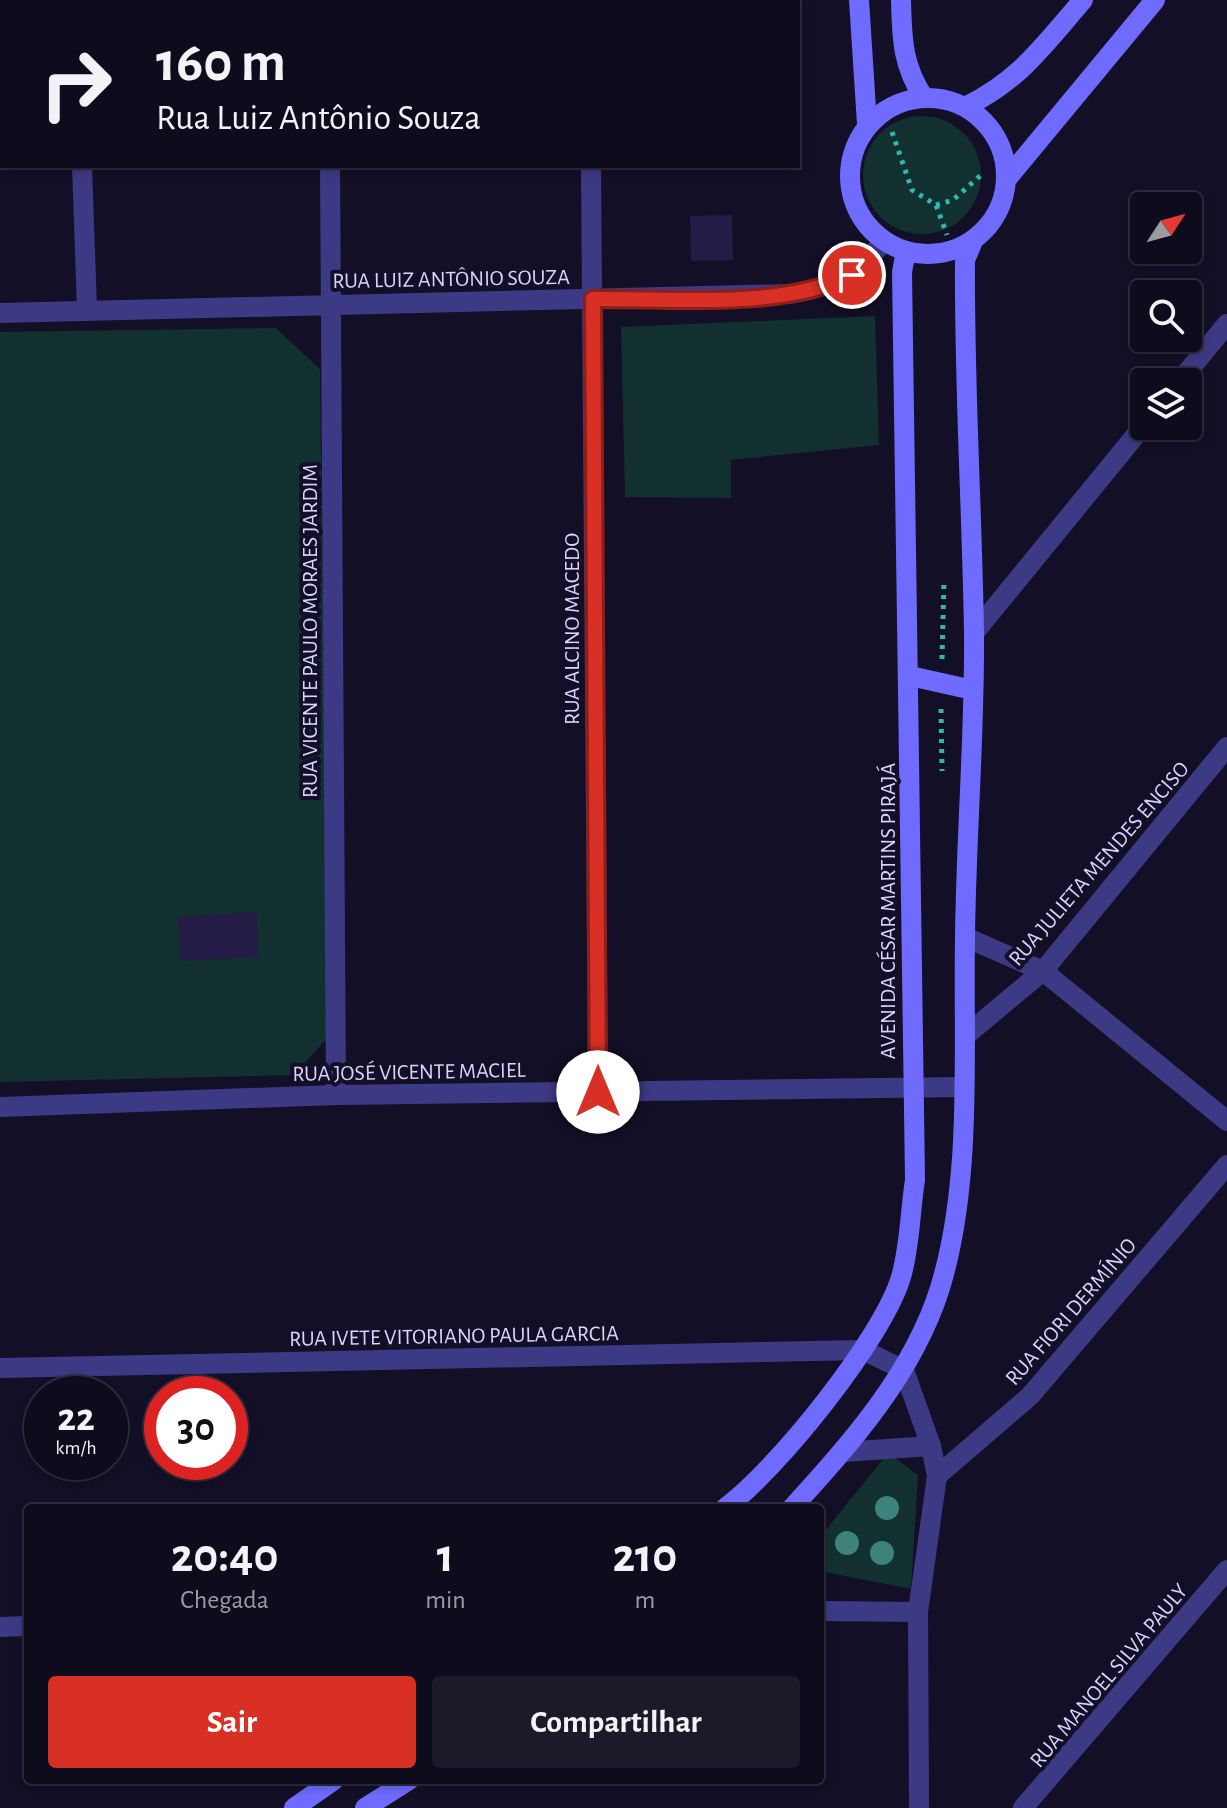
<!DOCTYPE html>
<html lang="pt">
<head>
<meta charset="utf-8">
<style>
	:root { --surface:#0e0b1c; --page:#1c1929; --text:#f1f3f6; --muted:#9b9ba3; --line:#2e2b3b; --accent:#d93025 }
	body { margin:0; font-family:"Alegreya Sans",sans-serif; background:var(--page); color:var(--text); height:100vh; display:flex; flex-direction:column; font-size:30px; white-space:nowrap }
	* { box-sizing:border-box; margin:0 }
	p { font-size:26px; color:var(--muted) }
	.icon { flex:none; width:44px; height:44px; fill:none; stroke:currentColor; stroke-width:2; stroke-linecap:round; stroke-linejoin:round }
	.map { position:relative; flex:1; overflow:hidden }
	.drawer { position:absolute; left:24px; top:1504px; width:800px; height:280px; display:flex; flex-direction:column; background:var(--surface); border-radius:8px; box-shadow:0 4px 12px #0003,0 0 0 2px var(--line) }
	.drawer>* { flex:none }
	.guide { position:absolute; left:0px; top:0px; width:800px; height:168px; box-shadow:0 4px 12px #0003,0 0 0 2px var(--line); background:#0e0b1c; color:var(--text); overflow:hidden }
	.needle { width:52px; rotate:54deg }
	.tools { position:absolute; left:1130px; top:192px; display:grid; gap:16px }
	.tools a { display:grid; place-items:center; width:72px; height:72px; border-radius:8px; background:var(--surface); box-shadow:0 4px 12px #0003,0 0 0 2px var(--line); font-size:40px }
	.speed { position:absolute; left:24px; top:1376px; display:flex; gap:16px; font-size:40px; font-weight:700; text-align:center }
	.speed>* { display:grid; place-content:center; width:104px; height:104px; border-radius:50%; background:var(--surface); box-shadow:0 4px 12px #0003,0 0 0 2px var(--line); line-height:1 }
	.speed small { font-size:20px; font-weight:400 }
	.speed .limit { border:12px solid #d22; background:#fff; color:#111 }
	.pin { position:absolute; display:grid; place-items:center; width:68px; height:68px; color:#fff; margin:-34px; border:4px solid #fff; border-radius:50%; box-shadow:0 2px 8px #0007 }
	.me { position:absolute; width:88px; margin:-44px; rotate:0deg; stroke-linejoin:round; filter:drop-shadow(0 0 6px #0008) }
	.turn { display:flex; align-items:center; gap:28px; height:168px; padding:0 24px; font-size:36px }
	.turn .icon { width:104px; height:104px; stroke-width:2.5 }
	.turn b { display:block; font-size:56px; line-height:68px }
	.eta { display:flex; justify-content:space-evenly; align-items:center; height:136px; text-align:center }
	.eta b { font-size:48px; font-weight:700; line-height:56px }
	.primary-button { display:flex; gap:16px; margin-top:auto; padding:16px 24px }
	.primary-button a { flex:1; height:92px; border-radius:8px; background:var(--accent); color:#fff; font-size:32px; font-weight:700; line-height:92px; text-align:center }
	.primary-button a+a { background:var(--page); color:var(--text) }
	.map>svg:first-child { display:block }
	.green { fill:#12302f }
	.building { fill:#241b47 }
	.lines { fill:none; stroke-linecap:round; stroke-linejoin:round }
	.path { stroke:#2fb8b0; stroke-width:5; stroke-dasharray:4 6; stroke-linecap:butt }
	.street { stroke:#3d3a85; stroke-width:20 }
	.secondary { stroke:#6f6bff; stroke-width:20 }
	.tree { fill:#3d827b }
	.route-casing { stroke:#8d1f18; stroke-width:20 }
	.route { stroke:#d93025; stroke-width:14 }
	.labels { text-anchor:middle; stroke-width:8; stroke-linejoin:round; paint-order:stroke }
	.street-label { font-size:22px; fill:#d9d4ff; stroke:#130f26 }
</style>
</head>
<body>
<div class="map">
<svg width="1227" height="1808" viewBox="0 0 1227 1808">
	<rect width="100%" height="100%" fill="#130f26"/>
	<path class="green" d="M863 175a59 59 0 1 1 118 0a59 59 0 1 1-118 0Z
		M875,316l4,129 -148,15v38l-106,-1 -4,-170z
		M276,328l44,41 8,668 -34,38 -294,7v-750z
		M888,1453l30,22 -7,114 -91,-18v-34z"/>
	<path class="building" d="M732,215l1,45 -42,1 -1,-45z
		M256,912l3,45 -78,4 -3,-44z"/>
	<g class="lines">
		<path class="path" d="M892,132l20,58 24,15 11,30
			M936,205l17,-5 28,-25
			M942,659l2,-78
			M941,709l1,62"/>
		<path class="street" d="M77,0v2
			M328,0v2
			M588,0v2
			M82,166l5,143
			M330,166l6,929
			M591,166l7,926
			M0,313l790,-19c50,-9 60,-17 95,-53
			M1179,382l48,-58
			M974,633l170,-208
			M965,937l78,34 184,150
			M965,1036l78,-65 184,-224
			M0,1107l336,-12 626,-8
			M0,1368l863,-18 41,20 27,76 6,30 -19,136 1,196
			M843,1452l88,-6
			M937,1476l93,-80 197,-231
			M820,1611l98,1
			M0,1627l28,-1
			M1023,1808l204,-238"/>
		<path class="secondary" d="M859,0l8,124
			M901,0c1,38 1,65 23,98
			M850 176a78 78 0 1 1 156 0a78 78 0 1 1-156 0Z
			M965,107c55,-27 78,-61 118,-107
			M1006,180l149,-180
			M910,676l63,14
			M725,1508c52,-38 158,-170 176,-231 9,-30 9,-66 14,-97l-13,-908 4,-21
			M792,1508c59,-65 121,-134 148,-220 33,-108 23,-237 25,-350 1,-102 10,-204 9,-306 -2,-124 -10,-248 -9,-372l8,-19
			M294,1808l40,-28
			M365,1808l44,-28"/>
	</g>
	<g class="tree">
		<circle cx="887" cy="1508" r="12"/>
		<circle cx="847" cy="1543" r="12"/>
		<circle cx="882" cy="1553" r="12"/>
	</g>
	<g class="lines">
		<g class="route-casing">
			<path id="route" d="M598,1092l-5,-793c80,-1 186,11 259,-24"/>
		</g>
		<use href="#route" class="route"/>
	</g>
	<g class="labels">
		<g class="street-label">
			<text transform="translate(451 278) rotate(-1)" y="8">RUA LUIZ ANTÔNIO SOUZA</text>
			<text transform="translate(571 629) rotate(-90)" y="8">RUA ALCINO MACEDO</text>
			<text transform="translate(309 631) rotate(-90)" y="8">RUA VICENTE PAULO MORAES JARDIM</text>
			<text transform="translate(1098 863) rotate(-49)" y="8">RUA JULIETA MENDES ENCISO</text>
			<text transform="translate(887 911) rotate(-90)" y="8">AVENIDA CÉSAR MARTINS PIRAJÁ</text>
			<text transform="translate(409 1071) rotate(-1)" y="8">RUA JOSÉ VICENTE MACIEL</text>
			<text transform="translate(1070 1311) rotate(-49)" y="8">RUA FIORI DERMÍNIO</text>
			<text transform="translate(454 1335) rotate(-1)" y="8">RUA IVETE VITORIANO PAULA GARCIA</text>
			<text transform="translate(1108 1675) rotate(-50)" y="8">RUA MANOEL SILVA PAULY</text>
		</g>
	</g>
</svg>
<div class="tools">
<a><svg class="needle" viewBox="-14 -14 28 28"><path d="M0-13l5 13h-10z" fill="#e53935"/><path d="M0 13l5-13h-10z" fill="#9b9ba3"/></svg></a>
<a><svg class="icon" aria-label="search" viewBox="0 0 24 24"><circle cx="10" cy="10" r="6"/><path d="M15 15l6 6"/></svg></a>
<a><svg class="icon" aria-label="layers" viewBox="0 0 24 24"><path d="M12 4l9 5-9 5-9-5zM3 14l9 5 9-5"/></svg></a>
</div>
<div class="speed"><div>22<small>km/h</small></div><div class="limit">30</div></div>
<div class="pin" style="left:852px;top:275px;background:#d93025"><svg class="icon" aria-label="arrive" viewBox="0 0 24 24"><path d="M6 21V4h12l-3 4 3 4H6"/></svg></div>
<svg class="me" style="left:598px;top:1092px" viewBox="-20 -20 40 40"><circle r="19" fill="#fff"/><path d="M0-13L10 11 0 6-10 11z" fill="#d93025"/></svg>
<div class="guide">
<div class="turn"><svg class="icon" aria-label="right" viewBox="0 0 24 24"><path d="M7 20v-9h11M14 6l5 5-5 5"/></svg><div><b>160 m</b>Rua Luiz Antônio Souza</div></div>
</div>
<section class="drawer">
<div class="eta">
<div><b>20:40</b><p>Chegada</p></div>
<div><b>1</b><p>min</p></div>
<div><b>210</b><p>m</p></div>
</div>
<div class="primary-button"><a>Sair</a><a>Compartilhar</a></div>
</section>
</div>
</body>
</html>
